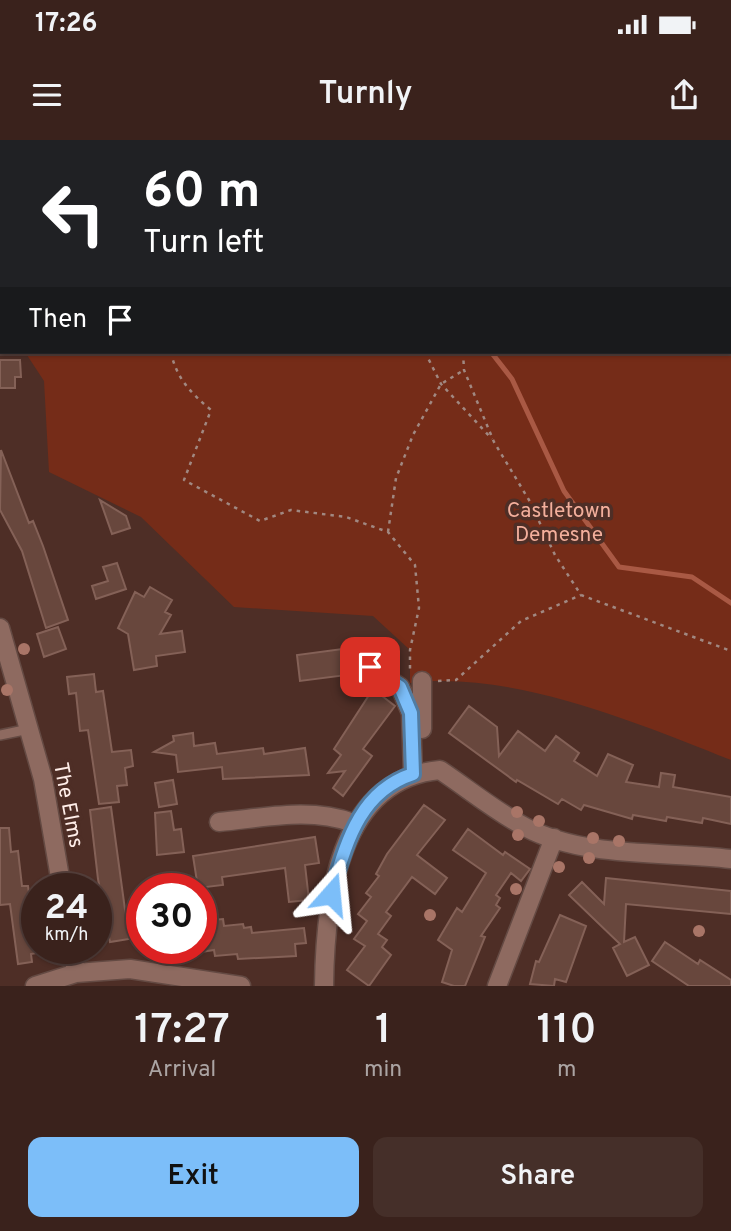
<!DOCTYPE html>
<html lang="en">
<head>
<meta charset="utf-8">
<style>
	:root { --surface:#3a221c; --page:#452f29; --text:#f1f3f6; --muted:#aba4a3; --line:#543f3b; --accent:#7cbef9 }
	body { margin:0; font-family:Overpass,sans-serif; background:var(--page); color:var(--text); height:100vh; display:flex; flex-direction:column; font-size:26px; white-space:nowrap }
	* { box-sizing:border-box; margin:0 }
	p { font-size:23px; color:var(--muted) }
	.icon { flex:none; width:38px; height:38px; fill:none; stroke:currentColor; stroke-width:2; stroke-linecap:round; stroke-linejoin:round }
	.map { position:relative; height:846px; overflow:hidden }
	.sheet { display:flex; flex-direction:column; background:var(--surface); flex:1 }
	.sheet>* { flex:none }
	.banner { position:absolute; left:0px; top:0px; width:732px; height:214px; box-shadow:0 2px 5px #0004,0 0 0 2px var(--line); background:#202124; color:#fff; overflow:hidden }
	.speed { position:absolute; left:21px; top:733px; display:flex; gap:14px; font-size:35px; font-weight:700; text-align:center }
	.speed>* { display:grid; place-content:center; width:91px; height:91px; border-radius:50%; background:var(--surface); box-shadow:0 2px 5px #0004,0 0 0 2px var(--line); line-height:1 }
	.speed small { font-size:18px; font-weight:400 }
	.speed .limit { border:10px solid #d22; background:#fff; color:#111 }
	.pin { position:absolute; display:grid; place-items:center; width:60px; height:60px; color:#fff; margin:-30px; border-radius:14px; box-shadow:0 4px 10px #0006 }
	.me { position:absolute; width:77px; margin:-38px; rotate:18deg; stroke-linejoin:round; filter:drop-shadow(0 0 5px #0008) }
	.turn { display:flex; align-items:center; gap:24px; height:147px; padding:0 28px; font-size:32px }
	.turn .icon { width:91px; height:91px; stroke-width:2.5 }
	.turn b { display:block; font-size:49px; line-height:60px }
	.then { display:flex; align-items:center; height:66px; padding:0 28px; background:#0003; gap:14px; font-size:26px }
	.eta { display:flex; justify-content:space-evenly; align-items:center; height:119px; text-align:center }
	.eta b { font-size:42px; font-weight:600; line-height:49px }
	.button { display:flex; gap:14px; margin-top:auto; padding:14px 28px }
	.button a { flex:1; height:80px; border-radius:14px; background:var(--accent); color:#111; font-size:28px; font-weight:600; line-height:80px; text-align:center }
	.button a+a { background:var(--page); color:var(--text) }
	.status { display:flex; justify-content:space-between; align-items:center; height:49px; padding:0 35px; background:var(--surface); direction:ltr }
	.status svg { height:19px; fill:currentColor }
	header { display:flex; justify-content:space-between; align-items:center; height:91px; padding:0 28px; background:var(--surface); font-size:32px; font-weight:600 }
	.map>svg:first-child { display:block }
	.green { fill:#752c18 }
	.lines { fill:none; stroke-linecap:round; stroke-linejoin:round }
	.stream { stroke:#a95944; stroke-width:5 }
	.building { fill:#68473d; stroke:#846157; stroke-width:2 }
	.lane-casing { stroke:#644a43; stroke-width:12 }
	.street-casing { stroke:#644a43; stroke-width:21 }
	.path { stroke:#a18881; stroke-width:2.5; stroke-dasharray:3.5 5; stroke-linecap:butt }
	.lane { stroke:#8e6a60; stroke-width:9 }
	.street { stroke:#8e6a60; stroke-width:18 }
	.tree { fill:#a97567 }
	.route-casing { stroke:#517ca2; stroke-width:18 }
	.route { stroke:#7cbef9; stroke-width:12 }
	.labels { text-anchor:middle; stroke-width:7; stroke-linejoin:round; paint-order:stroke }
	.park-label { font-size:21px; fill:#f3af9c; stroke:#4e2e26 }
	.street-label { font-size:21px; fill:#ffeee9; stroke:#4e2e26 }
</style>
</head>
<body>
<div class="status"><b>17:26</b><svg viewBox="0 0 49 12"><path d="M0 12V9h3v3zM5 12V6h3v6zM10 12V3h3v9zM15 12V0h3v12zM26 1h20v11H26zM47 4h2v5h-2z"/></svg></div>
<header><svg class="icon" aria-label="menu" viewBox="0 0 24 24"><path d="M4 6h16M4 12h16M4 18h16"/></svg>Turnly<svg class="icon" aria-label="share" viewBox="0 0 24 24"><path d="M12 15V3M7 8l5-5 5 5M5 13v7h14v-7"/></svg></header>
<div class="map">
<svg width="731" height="846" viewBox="0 0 731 846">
	<rect width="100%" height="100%" fill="#4e2e26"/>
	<path class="green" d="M0,0h731v620c-93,-37 -220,-90 -321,-77v-33l-37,-34 -139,-9 -93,-90 -92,-45 -5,-91 -19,-29h705v-210h-728v176z"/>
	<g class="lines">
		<path class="stream" d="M202,0l4,2
			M491,212l21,27 52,112 55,76 73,10 39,26"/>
	</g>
	<path class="building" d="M0,220h20l1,17h-6v11h-15z
		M1,310l28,73 4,-2 10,25 25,74 -22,8 -24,-77 -22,-41z
		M100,360l26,16 4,12 -18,6z
		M117,423l9,26 -30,10 -4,-13 16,-5 -5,-14z
		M150,447l22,13 -7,12 6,3 -11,19 22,-3 3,21 -29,4 1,10 -23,4 -6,-36 -10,-6 17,-36 9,5z
		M58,487l8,22 -22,8 -7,-23z
		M350,508l8,3 6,36 -16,2 -2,-14 -46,6 -3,-26z
		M94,534l2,18 7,-1 9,61 19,-2 2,16 -8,2 2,17 -10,1 2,16 -20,2 -11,-74 -8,1 -4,-38 -7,1 -2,-17z
		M373,549l22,17 -32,43 9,7 -29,40 -10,-8 12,-17 -17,2 13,-18 -7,-6z
		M469,566l28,21 2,29 19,-25 27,20 11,-15 23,17 -5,8 23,15 11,-22 25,11 -7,17 33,5 2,-14 14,2 -2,12 58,10v27l-28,-6 -1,5 -35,-6 -1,4 -33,-6 -1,4 -48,-14 -3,5 -19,-11 -4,5 -41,-24 -1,2 -67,-49z
		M193,593l1,13 21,-3 2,11 46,-6 1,6 41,-6 4,27 -86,4 -1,-12 -44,5 -2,-17 -22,-3 20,-11 -1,-5z
		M173,640l4,24 -18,3 -4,-24z
		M424,665l21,15 -28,35 30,23 -12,16 -23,-17 -26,35 5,4 -13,18 9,6 -5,7 9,8 -22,31 -22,-16 18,-24 -11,-7 13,-18 -9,-7 13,-17 -5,-4 13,-17 -3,-2 11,-20z
		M111,667l18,132 -19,3 -12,-63 -8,-69z
		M171,671l3,19 7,-1 3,23 -27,3 -2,-42z
		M0,688h9l2,24 7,-1 4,35h6l9,67 -6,1 1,8 -14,2 -8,-60 -10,1z
		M468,689l35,26 2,-3 25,17 -9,12 -10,-8 -15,22 4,3 -4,7 4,3 -19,28 4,1 -20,49h-11l-12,-4 10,-32 -14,-10 19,-32 5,4 24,-39 -33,-23z
		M315,697l4,26 -14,2 4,35 -20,2 -4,-34 -63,9 1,8 -25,3 -5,-32z
		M606,738l125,13v23l-105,-10 -2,38 11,-5 14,28 -22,11 -14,-28 7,-4 -51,-49 13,-13 22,22z
		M560,775l26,11 -20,56 -11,-3 -1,7 -24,-2 6,-23 3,1z
		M223,779l1,7 19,-2 1,4 7,-1 1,6 52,-5 2,15 -11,1 1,12 -18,1 -40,2 -1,-5 -22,2 -1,-6 -13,2v-31z
		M665,802l33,22 2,-4 31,20v6h-42l-37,-25z"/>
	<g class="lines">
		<g class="lane-casing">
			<path id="lane" d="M0,595l29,-6"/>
		</g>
		<g class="street-casing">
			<path id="street" d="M0,488l43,151 19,110
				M370,527l30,20 11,26 2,61
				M422,589v-48
				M219,682c45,-4 91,-15 134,1
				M72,808l4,25
				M35,846l41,-13 54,-4 111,17
				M324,846c1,-82 13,-207 116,-216 27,18 55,41 85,57 60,32 141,24 206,32
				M497,846l57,-148"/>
		</g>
		<path class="path" d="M319,0v2
			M431,0l3,2
			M219,2l3,-2
			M555,2l1,-2
			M603,2l1,-2
			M679,2l2,-2
			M730,169h1
			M171,212c5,26 20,41 40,58l-27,70 76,41 31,-11 55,7 42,15 27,33 4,43 -9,42v19
			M425,212l16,32 51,55
			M463,212l1,18 30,72 35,58 26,55 26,40 150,56
			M388,392l8,-54 17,-43 28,-51 23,-14
			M438,541l18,-1 65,-59 60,-26"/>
		<use href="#lane" class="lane"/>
		<use href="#street" class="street"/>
	</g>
	<g class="tree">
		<circle cx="24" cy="509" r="6"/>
		<circle cx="7" cy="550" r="6"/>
		<circle cx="517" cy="672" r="6"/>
		<circle cx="539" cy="681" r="6"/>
		<circle cx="518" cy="695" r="6"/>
		<circle cx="593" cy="698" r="6"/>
		<circle cx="619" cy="701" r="6"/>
		<circle cx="589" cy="718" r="6"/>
		<circle cx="559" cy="727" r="6"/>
		<circle cx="516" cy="749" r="6"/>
		<circle cx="430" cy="775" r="6"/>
		<circle cx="699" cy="791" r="6"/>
	</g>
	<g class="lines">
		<g class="route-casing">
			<path id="route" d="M331,754c15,-49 27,-102 82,-120l-2,-61 -11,-26 -30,-20"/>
		</g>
		<use href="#route" class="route"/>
	</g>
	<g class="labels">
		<g class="park-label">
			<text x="559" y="377">Castletown<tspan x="559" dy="24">Demesne</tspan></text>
		</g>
		<g class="street-label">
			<text transform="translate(69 665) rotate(79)" y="7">The Elms</text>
		</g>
	</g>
</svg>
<div class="speed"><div>24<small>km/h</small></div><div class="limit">30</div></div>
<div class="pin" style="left:370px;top:527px;background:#d93025"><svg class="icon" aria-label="arrive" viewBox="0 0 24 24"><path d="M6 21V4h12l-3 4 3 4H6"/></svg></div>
<svg class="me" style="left:331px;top:754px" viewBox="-20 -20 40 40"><path d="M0-17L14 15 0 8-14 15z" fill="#7cbef9" stroke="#fff" stroke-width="4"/></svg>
<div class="banner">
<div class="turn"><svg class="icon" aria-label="left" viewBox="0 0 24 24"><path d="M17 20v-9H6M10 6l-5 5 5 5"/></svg><div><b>60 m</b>Turn left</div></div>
<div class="then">Then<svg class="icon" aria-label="arrive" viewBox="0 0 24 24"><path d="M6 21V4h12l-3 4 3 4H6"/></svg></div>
</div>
</div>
<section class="sheet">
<div class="eta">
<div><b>17:27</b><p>Arrival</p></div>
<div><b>1</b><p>min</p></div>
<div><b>110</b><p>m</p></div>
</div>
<div class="button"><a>Exit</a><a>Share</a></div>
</section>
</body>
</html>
